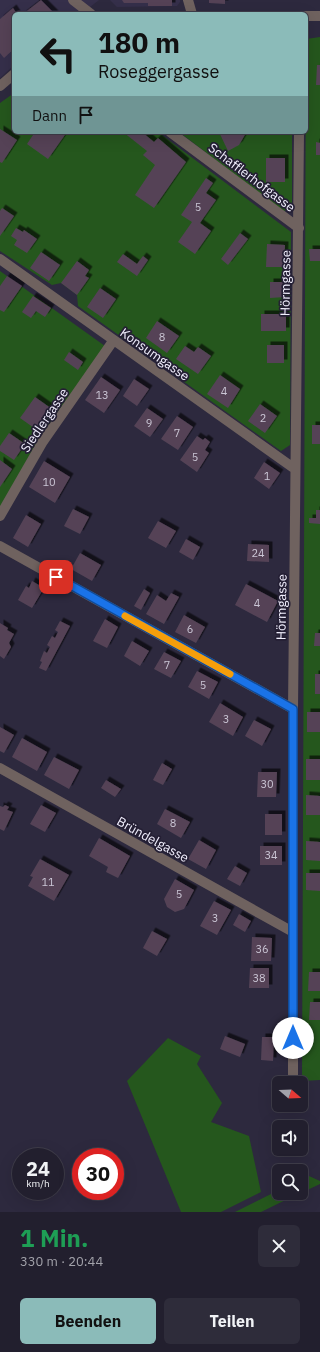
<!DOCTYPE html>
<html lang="de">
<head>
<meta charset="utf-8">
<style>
	:root { --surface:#221f2e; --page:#2e2c3a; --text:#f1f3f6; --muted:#a2a2aa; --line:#3f3d4a; --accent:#8bbbb9 }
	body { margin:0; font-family:"IBM Plex Sans",sans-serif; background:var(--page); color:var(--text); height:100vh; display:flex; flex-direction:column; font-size:15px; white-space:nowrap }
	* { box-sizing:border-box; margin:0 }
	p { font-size:13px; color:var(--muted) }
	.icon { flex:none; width:22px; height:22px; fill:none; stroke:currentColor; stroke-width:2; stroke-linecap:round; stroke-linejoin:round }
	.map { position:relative; height:1212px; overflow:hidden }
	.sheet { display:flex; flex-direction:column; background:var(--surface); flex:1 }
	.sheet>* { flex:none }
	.guide { position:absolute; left:12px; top:12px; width:296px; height:122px; border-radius:6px; box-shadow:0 4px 16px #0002,0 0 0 1px var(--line); background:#8bbbb9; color:#111; overflow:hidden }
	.needle { width:26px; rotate:109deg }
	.tools { position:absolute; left:272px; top:1076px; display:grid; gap:8px }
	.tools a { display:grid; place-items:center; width:36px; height:36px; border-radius:6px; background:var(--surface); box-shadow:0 4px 16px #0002,0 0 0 1px var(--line); font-size:20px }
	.speed { position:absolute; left:12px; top:1148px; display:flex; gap:8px; font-size:20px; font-weight:700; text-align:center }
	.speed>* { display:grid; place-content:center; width:52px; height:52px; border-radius:50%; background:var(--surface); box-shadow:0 4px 16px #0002,0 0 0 1px var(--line); line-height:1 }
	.speed small { font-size:10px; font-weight:400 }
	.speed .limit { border:6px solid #d22; background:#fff; color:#111 }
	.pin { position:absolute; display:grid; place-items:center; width:34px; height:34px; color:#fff; margin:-17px; border-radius:8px; box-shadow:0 2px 6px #0006 }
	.me { position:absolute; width:44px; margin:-22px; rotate:0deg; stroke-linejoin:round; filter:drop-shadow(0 0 3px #0008) }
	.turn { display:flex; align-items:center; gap:14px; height:84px; padding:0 20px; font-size:18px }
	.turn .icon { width:52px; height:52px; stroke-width:2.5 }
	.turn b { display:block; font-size:28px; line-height:34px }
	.then { display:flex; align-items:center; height:38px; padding:0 20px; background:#0003; gap:8px; font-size:15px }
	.round { display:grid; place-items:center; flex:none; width:42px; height:42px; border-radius:6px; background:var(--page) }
	.head { display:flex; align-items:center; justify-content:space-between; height:68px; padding:0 20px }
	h1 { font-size:24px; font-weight:700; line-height:30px; color:#1e9e55 }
	.action { display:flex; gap:8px; margin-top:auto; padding:8px 20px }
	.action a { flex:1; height:46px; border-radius:6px; background:var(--accent); color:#111; font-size:16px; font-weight:700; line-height:46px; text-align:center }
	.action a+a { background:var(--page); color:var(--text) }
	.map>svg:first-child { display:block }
	.built { fill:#352f4a }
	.green { fill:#25571d }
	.building { fill:#544356; filter:url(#shadow) }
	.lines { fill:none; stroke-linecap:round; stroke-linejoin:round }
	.minor { stroke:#6f625f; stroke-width:10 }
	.route-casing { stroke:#114b97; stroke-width:10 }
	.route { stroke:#1a73e8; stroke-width:7 }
	.slow { stroke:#f59e0b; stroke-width:7 }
	.labels { text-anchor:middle; stroke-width:3.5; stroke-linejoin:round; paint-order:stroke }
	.number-label { font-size:11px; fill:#cbc6d5 }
	.street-label { font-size:13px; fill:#f3f1ff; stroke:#241f34 }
</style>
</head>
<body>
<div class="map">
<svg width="320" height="1212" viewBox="0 0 320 1212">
	<defs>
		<filter id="shadow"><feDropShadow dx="3.5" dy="-3.5" stdDeviation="0" flood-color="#0009"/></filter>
	</defs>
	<rect width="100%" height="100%" fill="#2d293e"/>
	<path class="built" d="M0,0h99l-18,14h-67v51l-14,13z
		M110,0h70v2l-3,4 -60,1z"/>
	<path class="green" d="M320,37v1043l-18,1 4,-1042z
		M14,93v39h144l133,100 -1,213 -9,6 -203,-145 -1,-11 -16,-12 -9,2 -52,-34v-148z
		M179,132h113v77l-9,2z
		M0,271l105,75 -67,94 -38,68z
		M168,1038l33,18 -4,8 25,39 -11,19 38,14 12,56 -40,20h-40l-54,-131z
		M309,1176l11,5v3l-19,9v-13z
		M279,1190v3h21l-39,19h-26z"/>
	<path class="building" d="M41,0l14,14h-32z
		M122,0h50v6h-24v-3h-24z
		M209,0h16v4l-16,-1z
		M13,8l4,6h-3v35l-10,9 -4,-5v-34z
		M317,65h3v20h-4z
		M0,129l17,11 -15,23 -2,-1z
		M35,132h32l-19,27 -21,-15z
		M123,132h19l12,10 4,-4 28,24 -32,46 -19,-13 20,-30 -12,-10 4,-4z
		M219,132h27v1l-7,12 -11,6z
		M316,142l4,1v12h-4z
		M266,158h19v24h-19z
		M206,178l7,5 -7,10 10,7 -16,23 11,8 -16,23 -17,-12 14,-20 -11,-7z
		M2,208l12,8 -14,20v-25z
		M16,228l7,4 1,-2 13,9 -10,14 -13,-8 3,-5 -6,-4z
		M240,233l8,6 -20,26 -7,-6z
		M267,244l18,1 -1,22h-18z
		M309,249h11v12h-10z
		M41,252l19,13 -11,16 -19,-13z
		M123,254l14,10 6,-8 5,4 -11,16 -20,-14z
		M77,261l12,9 -4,6 4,2 -12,17 -16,-12z
		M7,276l15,10 -18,26 -4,-2v-24z
		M270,282h15v15l-15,1z
		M100,288l16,11 -13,19 -16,-11z
		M33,296l18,12 -6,9 -9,-6 -5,7 -9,-6z
		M261,314h25v17h-25z
		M157,321l22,15 -12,17 -21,-15z
		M267,345h17v18h-17z
		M185,346l9,6 4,-5 13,9 -13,18 -22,-15z
		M69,352l14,10 -5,8 -14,-10z
		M220,375l20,14 -12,19 -21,-14z
		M101,377l19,13 -16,23 -19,-13z
		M134,379l15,10 -12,17 -14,-10z
		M35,397l17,12 -15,21 -17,-12z
		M260,404l17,12 -12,17 -17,-12z
		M147,408l16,11 -13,18 -16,-11z
		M177,416l16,11 -15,23 -17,-11z
		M312,425h8v19h-8z
		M9,433l16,11 -11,16 -14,-9v-5z
		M197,436l6,4 2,-2 5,4 -5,8 4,3 -12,19 -17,-12z
		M0,460l12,9 -12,18z
		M44,461l26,16 -15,26 -26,-16z
		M264,462l16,11 -11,16 -15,-11z
		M73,509l16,8 -9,17 -16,-8z
		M316,510h4v14l-11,-1v-5h7z
		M26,515l15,9 -13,23 -15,-9z
		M158,521l18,10 -10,17 -18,-10z
		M186,539l14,8 -7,13 -14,-8z
		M248,544l21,1v17l-22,-1z
		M80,553l21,12 -9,16 -21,-12z
		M32,581l12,7 -12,20 -14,-8 8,-14 3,2z
		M246,584l32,17 -11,21 -32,-17z
		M144,589l6,4 -9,17 -7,-4z
		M171,593l8,4 -15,27 -18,-10 11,-19 9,6z
		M184,615l21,12 -9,16 -21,-11z
		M105,619l13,8 -11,21 -14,-7z
		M60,621l10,5 -24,45 -7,-3 3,-6 -2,-1 4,-10 3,2 3,-6 -3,-2 5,-9 3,2 3,-6 -3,-2z
		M0,623l8,5 -1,2 7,4 -5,9 2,4 -7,12 -4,-3z
		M315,633h5v13h-6z
		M132,641l17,10 -9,15 -16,-10z
		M164,652l17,9 -10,17 -17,-9z
		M197,671l21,11 -9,17 -21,-12z
		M315,674h5v20h-5z
		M220,703l23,14 -10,19 -24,-14z
		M307,712h13v20h-13z
		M254,720l17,9 -9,17 -17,-10z
		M0,727l14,8 -10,18 -4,-2z
		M22,738l25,14 -10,19 -25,-14z
		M54,757l25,13 -10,19 -25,-14z
		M306,759h14v21h-14z
		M162,763l10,6 -9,16 -10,-5z
		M258,772h19l-1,25h-19z
		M106,780l15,9 -6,8 -14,-9z
		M306,795l14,1v19h-14z
		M5,805l4,2 -2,3 6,2 -9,19 -4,-2v-23l3,1z
		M41,805l15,8 -11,19 -15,-8z
		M165,809l25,13 -9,16 -24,-14z
		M265,814h17v21h-17z
		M99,838l31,18 -12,22 -12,-6 2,-5 -19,-11z
		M199,840l17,10 -10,19 -18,-10z
		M306,841l14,1v19l-14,-1z
		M260,846h22v19h-22z
		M40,859l29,16 -15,26 -26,-15 5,-9 -3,-1z
		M235,866l12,7 -7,13 -13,-7z
		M306,873h14v18l-14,-1z
		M175,879l19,11 -10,19 -9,3 -8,-5 -3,-8z
		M214,901l17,9 -14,25 -17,-9z
		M239,914l12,7 -6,11 -12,-7z
		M152,931l15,8 -10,17 -14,-8z
		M252,937l20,1 -1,23h-20z
		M250,968h19v20h-20z
		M309,972h11v19h-12z
		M310,1002h10v18h-11z
		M225,1036l20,8 -5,13 -20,-8z
		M262,1037h12l-1,24 -12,-1z"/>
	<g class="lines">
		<path class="minor" d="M73,0l18,14
			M188,0l4,14
			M306,16h14
			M0,86l14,-12
			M170,132l129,96
			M0,259l295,210
			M0,516l42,-73 71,-102
			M0,546l293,163
			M0,768l293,164
			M293,1083v-374l6,-577"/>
	</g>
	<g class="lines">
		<g class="route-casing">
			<path id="route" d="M56,577l237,132v329"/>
		</g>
		<use href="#route" class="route"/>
		<path class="slow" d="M125,616l105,58"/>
	</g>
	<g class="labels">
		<g class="number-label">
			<text x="198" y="211">5</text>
			<text x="162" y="341">8</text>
			<text x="224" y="395">4</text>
			<text x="102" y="399">13</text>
			<text x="263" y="422">2</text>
			<text x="149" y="427">9</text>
			<text x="177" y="437">7</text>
			<text x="195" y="461">5</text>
			<text x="267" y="480">1</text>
			<text x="49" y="486">10</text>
			<text x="258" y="557">24</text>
			<text x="257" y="607">4</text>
			<text x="190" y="633">6</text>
			<text x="167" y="669">7</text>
			<text x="203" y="689">5</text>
			<text x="226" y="723">3</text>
			<text x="267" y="788">30</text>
			<text x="173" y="827">8</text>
			<text x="271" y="859">34</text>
			<text x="48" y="886">11</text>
			<text x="179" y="898">5</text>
			<text x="215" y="922">3</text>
			<text x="262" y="953">36</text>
			<text x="259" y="982">38</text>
		</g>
		<g class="street-label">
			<text transform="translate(252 177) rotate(37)" y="5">Schafflerhofgasse</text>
			<text transform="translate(285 283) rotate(-89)" y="5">Hörmgasse</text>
			<text transform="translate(155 354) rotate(35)" y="5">Konsumgasse</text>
			<text transform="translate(44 420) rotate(-56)" y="5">Siedlergasse</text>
			<text transform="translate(281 607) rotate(-89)" y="5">Hörmgasse</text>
			<text transform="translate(153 839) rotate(29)" y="5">Bründelgasse</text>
		</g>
	</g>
</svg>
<div class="tools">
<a><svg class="needle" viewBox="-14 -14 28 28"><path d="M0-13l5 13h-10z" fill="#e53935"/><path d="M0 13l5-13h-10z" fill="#a2a2aa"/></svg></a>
<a><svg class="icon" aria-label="sound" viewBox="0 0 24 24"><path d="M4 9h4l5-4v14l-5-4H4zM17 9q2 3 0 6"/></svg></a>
<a><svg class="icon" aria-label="search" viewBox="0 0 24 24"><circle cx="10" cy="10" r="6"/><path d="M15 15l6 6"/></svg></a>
</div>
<div class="speed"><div>24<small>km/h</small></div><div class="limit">30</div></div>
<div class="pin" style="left:56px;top:577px;background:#d93025"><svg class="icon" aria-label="arrive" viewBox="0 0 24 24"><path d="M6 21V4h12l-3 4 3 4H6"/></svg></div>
<svg class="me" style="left:293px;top:1038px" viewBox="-20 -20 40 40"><circle r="19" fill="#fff"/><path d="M0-13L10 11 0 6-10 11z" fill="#1a73e8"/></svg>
<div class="guide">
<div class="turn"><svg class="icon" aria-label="left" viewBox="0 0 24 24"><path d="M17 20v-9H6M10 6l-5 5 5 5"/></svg><div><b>180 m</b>Roseggergasse</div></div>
<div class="then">Dann<svg class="icon" aria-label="arrive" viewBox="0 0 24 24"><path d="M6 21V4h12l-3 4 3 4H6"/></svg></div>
</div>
</div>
<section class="sheet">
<div class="head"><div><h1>1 Min.</h1><p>330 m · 20:44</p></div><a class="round"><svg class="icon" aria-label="close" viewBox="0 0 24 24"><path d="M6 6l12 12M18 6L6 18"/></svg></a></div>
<div class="action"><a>Beenden</a><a>Teilen</a></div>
</section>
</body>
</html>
